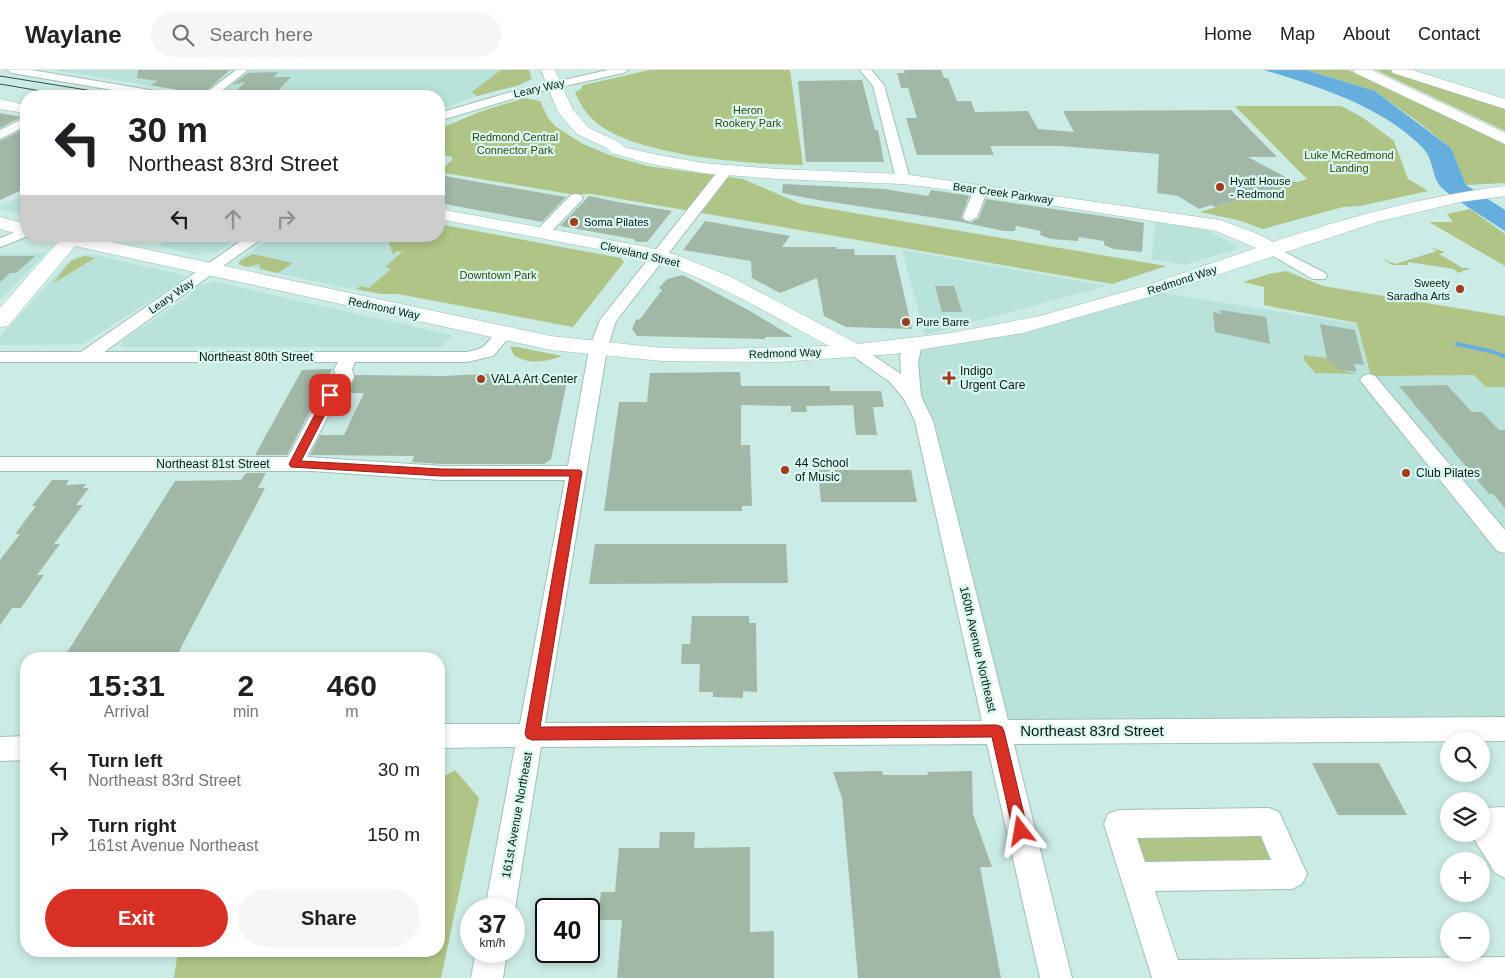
<!DOCTYPE html>
<html lang="en">
<head>
<meta charset="utf-8">
<style>
	:root { --surface:#fff; --page:#f6f6f6; --text:#202124; --muted:#757577; --line:#e0e0e0; --accent:#d93025 }
	body { margin:0; font-family:Arial,sans-serif; background:var(--page); color:var(--text); height:100vh; display:flex; flex-direction:column; font-size:19px; white-space:nowrap }
	* { box-sizing:border-box; margin:0 }
	p { font-size:16px; color:var(--muted) }
	.icon { flex:none; width:28px; height:28px; fill:none; stroke:currentColor; stroke-width:2; stroke-linecap:round; stroke-linejoin:round }
	.map { position:relative; flex:1; overflow:hidden }
	.side { position:absolute; left:20px; top:582px; width:425px; height:305px; display:flex; flex-direction:column; background:var(--surface); border-radius:20px; box-shadow:0 2px 8px #0003 }
	.side>* { flex:none }
	.banner { position:absolute; left:20px; top:20px; width:425px; height:152px; border-radius:20px; box-shadow:0 2px 8px #0003; background:#fff; color:var(--text); overflow:hidden }
	.controls { position:absolute; left:1440px; top:662px; display:grid; gap:10px }
	.controls a { display:grid; place-items:center; width:50px; height:50px; border-radius:50%; background:var(--surface); box-shadow:0 2px 8px #0003; font-size:25px }
	.speed { position:absolute; left:460px; top:828px; display:flex; gap:10px; font-size:25px; font-weight:700; text-align:center }
	.speed>* { display:grid; place-content:center; width:65px; height:65px; border-radius:50%; background:var(--surface); box-shadow:0 2px 8px #0003; line-height:1 }
	.speed small { font-size:12px; font-weight:400 }
	.speed .limit { border:2px solid #111; border-radius:8px; background:#fff; color:#111 }
	.pin { position:absolute; display:grid; place-items:center; width:42px; height:42px; color:#fff; margin:-21px; border-radius:10px; box-shadow:0 2px 8px #0006 }
	.me { position:absolute; width:55px; margin:-28px; rotate:346deg; stroke-linejoin:round; filter:drop-shadow(0 0 4px #0008) }
	.turn { display:flex; align-items:center; gap:18px; height:105px; padding:0 25px; font-size:22px }
	.turn .icon { width:65px; height:65px; stroke-width:2.5 }
	.turn b { display:block; font-size:35px; line-height:42px }
	.lanes { display:flex; align-items:center; height:48px; padding:0 25px; background:#0003; justify-content:center; gap:25px; direction:ltr }
	.lanes .off { opacity:.35 }
	.eta { display:flex; justify-content:space-evenly; align-items:center; height:85px; text-align:center }
	.eta b { font-size:30px; font-weight:700; line-height:35px }
	.button { display:flex; gap:10px; margin-top:auto; padding:10px 25px }
	.button a { flex:1; height:58px; border-radius:30px; background:var(--accent); color:#fff; font-size:20px; font-weight:700; line-height:58px; text-align:center }
	.button a+a { background:var(--page); color:var(--text) }
	ul { padding:0; list-style:none }
	li { display:flex; align-items:center; gap:15px; height:65px; padding:0 25px }
	li div { flex:1 }
	li b { display:block; font-size:19px }
	li em { font-style:normal }
	header { display:flex; align-items:center; gap:30px; box-sizing:border-box; height:70px; padding:0 25px; background:var(--surface); border-bottom:1px solid var(--line) }
	header strong { font-size:24px }
	nav { display:flex; gap:28px; margin-inline-start:auto; font-size:18px }
	.search { width:350px; height:45px; background:var(--page); display:flex; align-items:center; gap:12px; box-sizing:border-box; padding:0 18px; border-radius:28px; color:var(--muted); font-size:19px }
	.map>svg:first-child { display:block }
	.built { fill:#b9e2da }
	.green { fill:#afc485 }
	.water { fill:#65aede }
	.lines { fill:none; stroke-linecap:round; stroke-linejoin:round }
	.stream { stroke:#65aede; stroke-width:4 }
	.building { fill:#a1b8a6 }
	.minor-casing { stroke:#a0bfb9; stroke-width:2 }
	.major-casing { stroke:#a0bfb9; stroke-width:1 }
	.minor { fill:#fff; fill-rule:evenodd }
	.major { fill:#fff; fill-rule:evenodd }
	.tram { stroke:#3c4d4a; stroke-width:1 }
	.route { fill:#d93025; stroke:#8d1f18 }
	.poi-dot { fill:#a23b1b; stroke:#d8f9f2; stroke-width:2 }
	.labels { text-anchor:middle; stroke-width:4.5; stroke-linejoin:round; paint-order:stroke }
	.far-street-label { font-size:11px; fill:#0c1816; stroke:#d8f9f2 }
	.far-park-label { font-size:11px; fill:#36450f; stroke:#d8f9f2 }
	.far-poi-label { font-size:11px; fill:#0c1816; stroke:#d8f9f2; text-anchor:start }
	.street-label { font-size:12px; fill:#0c1816; stroke:#d8f9f2 }
	.poi-label { font-size:12px; fill:#0c1816; stroke:#d8f9f2; text-anchor:start }
	.near-street-label { font-size:15px; fill:#0c1816; stroke:#d8f9f2 }
</style>
</head>
<body>
<header>
<strong>Waylane</strong>
<div class="search"><svg class="icon" aria-label="search" viewBox="0 0 24 24"><circle cx="10" cy="10" r="6"/><path d="M15 15l6 6"/></svg>Search here</div>
<nav><a>Home</a><a>Map</a><a>About</a><a>Contact</a></nav>
</header>
<div class="map">
<svg width="1505" height="908" viewBox="0 0 1505 908">
	<rect width="100%" height="100%" fill="#cbebe5"/>
	<path class="built" d="M54,0h475l4,9 -12,6 -50,13 -32,12v-14h-226z
		M26,124v21l-26,-6v-2z
		M1155,152l54,9 29,15 -5,4 -49,15 -32,-6z
		M172,166h69l-23,16 -23,3 -36,-9z
		M275,166h142l-23,32 -28,24 -128,-27 1,-5 8,-6z
		M902,180l205,36 -182,49z
		M0,183h46l-46,47z
		M89,184l94,21 1,4 -101,65 -83,1v-8l66,-73 9,-7z
		M213,211l126,29 113,25 -10,12h-322l4,-7 65,-44 10,-10z
		M1150,221l319,51 36,37v350l-508,2 -88,-380z"/>
	<path class="green" d="M501,0h28l2,9 -12,6 -42,11 -5,-4z
		M650,0h140l13,95c-54,-1 -155,-8 -201,-38 -13,-9 -21,-20 -27,-35l6,-3 2,-4z
		M1306,0h42l64,28 93,47v38l-39,2 -15,-37 -34,-27 -42,-30z
		M1376,0h14l115,37v24z
		M524,28l16,3 8,17 7,8 26,17 28,12 38,11 96,13 58,25 365,62 -54,18 -520,-90h-22l-131,-22 13,-12v-3l-13,-3v-25l43,-18z
		M1235,36h106l21,11 32,24 14,38 20,12 -68,15 -17,1 -80,22 -25,-9 -38,-8 107,-33z
		M1470,139l35,25v32l-76,-44h24l-6,-8z
		M439,154l182,34 3,4 -51,65 -175,-33h-17l-25,-5 5,-3 8,2 22,-19 -6,-2 17,-15 -5,-1 -4,4 -5,-16 7,-2 17,3 5,-4h22z
		M1430,177l15,5 -6,2 24,14h8l-13,5 -4,-4 -46,-7v3h-16l-9,-6 12,5 42,-13z
		M253,184l40,9 -15,10 -17,-4 -2,-5 -13,3 -7,-3 1,-3z
		M84,186l11,2 -43,26 19,-23z
		M1286,201l37,15 182,30v71h-19l-12,-12 -103,1 -14,-53 -93,-18v-18l-21,-5 26,-8z
		M510,277h7l45,9c-15,6 -34,9 -48,-1z
		M1304,285l29,4 8,11 16,4 -42,-1 -11,-13z
		M455,700l24,28 -38,180h-267l4,-27h261v-172z
		M1257,760l23,33 -134,7 -12,-39z"/>
	<path class="water" d="M1264,0h42l69,21 76,57 15,37 39,25v21c-11,-7 -60,-38 -65,-45 -10,-14 -5,-27 -20,-41 -42,-40 -101,-58 -156,-75z"/>
	<g class="lines">
		<path class="stream" d="M1457,274l37,8 11,5"/>
	</g>
	<path class="building" d="M138,0h92l-24,21 -9,2 -47,-8 8,-4 -21,-3z
		M904,0h37l3,8h4l9,23h14l4,11 53,-1 10,18 36,3 -11,-21 168,-1 46,47h-29l49,26 -82,24 -4,-2 -12,4 -21,-13 -21,-3 2,-39 -99,-8h-70l4,9h-77l-11,-37h11l-9,-30h-7l-4,-15h8z
		M278,2l-4,5h17l-18,19h-42l14,-14 -13,3 16,-12z
		M862,10l13,50h3l6,32h-78l-8,-81z
		M0,43l21,4 -21,11z
		M26,58v60l-26,12v-59z
		M439,105l45,8 82,14 -24,25 -103,-19z
		M783,114l101,5 44,7 3,-6 35,5 3,1 -8,22 9,5 9,-5 7,-19 137,20 21,4 -2,29 -28,-3 -10,-4v-4l-25,-4 -1,4 -27,-2 -11,-4 1,-4 -25,-5 -1,5h-11l-48,-10 -144,-22 -30,-6z
		M589,126l29,6 54,9 -25,31h-11l-2,-3 -74,-13z
		M705,151l85,15 -8,11h55v2h17l1,6h40l17,74 -66,-2 -22,-11 -7,-38 -37,15 -28,-15 -1,-17 -68,-11z
		M0,186h35l-19,17h-6l-10,9z
		M683,205l67,36 43,26h-28v2l-128,-3 -5,-7 4,-9 4,-1 22,-29 -3,-2 8,-9z
		M935,216h19l8,26h-20z
		M1220,240l46,7 4,27 -55,-12 -2,-20 8,2z
		M1320,254l35,6 9,35 -10,-1 3,8 -16,-2 -14,-11z
		M332,299l-3,6 5,2 -4,7 -11,10 -32,61h-32l47,-85z
		M740,302l1,14h89v5h51l3,16h-11l4,28h-21l-3,-30 -47,1 1,6h-16v-6l-50,-1v40h9l2,61h-10v5h-138l15,-109h28l3,-29z
		M501,303l1,10 56,-8 10,2 -17,82 -7,5h-103l-29,-2 2,-6 -104,-1 10,-20h24l20,-42h-18l5,-4 4,-14 89,1z
		M1447,315l25,27h10l17,18h6v78l-12,-14h-4l-90,-108z
		M818,400h93l6,32h-96z
		M246,403h20l-8,15h7l-90,171h-112l112,-178 66,-1z
		M52,410h17l-3,5 20,-1 -3,4h6l-13,17h7l-29,39h6l-23,31h7l-23,33h-9l-12,17v-65l20,-26h-5l21,-28h-4z
		M595,474h191l2,39 -199,1z
		M692,546h57v7h7l1,69 -14,-1v7l-30,-1v-5h-14l1,-28h-19l1,-20h8z
		M1312,693h67l28,52h-69z
		M882,701l1,4h45l-1,-3 45,-1 1,43 19,53h-12l21,111h-143l-16,-180 -9,-26z
		M660,762h35l-1,16 56,-1v85l24,-1v47h-157l5,-58h-24l3,-28h14l4,-44h40z"/>
	<g class="lines">
		<g class="minor-casing">
			<path id="minor" d="M7,0h25l135,23 6,3h-25l-136,-23z
				M236,0h12l-33,26h-13z
				M608,0h20l-5,3 -98,22 -86,26v-8l79,-23z
				M860,0h11l13,15 26,94 -2,3h-10l-2,-3 -23,-93z
				M26,47v9l-26,13v-9z
				M727,95l7,4 -118,152 -9,28 -62,374 437,-2 -67,-300 -11,-22 -14,-17 -46,-32 3,-4h12l42,28 -1,-18 7,-15h12l3,4 -4,17 3,34 12,25 75,299 497,-3v24l-491,3 58,234h-32l-53,-234 -446,3 -26,162 -1,3v-3h-29l30,-162 -76,1v-24h81l45,-244h-124l-129,-9h-312v-14h288l33,-62 11,-10 4,-8 -2,-8 4,-7h-338v-10h81l167,-116h17l-161,116h363c4,-1 9,-2 12,-3 13,-6 14,-23 31,-19l2,4 -19,22 -26,6h-112l-3,7 2,8 -5,11 -12,11 -30,58 134,9h127l21,-117 11,-29 122,-154z
				M981,115l7,4 -11,28 -7,4 -5,-1 -2,-3 11,-28z
				M576,124l5,1 2,3 -2,3 -34,35h-10l-2,-3 2,-3 34,-35z
				M26,158v8h2l-28,11v-9z
				M1273,176l52,27 2,3 -2,3h-12l-45,-26 -2,-3 2,-3z
				M1369,304l6,2 130,154v23l-8,-2 -134,-167 -3,-4 3,-4z
				M26,666v24l-26,1v-24z
				M1505,737v71l-10,-5 -24,-39h10v-26z
				M1269,738l10,4 28,62 -5,10 -10,5 -137,2 23,69 327,-3v21h-353l-48,-154 4,-10 10,-4zM1261,766l10,24 -126,2 -8,-24z
				M476,881h31l-4,27h-32z"/>
		</g>
		<g class="major-casing">
			<path id="major" d="M541,0h14l18,40 16,18 30,14 5,5 29,7 50,9 74,6 126,5 317,46 38,14 15,8c76,-25 152,-46 232,-56v10l-45,6 -83,20 -218,72 -136,39 -129,21 -116,8 -116,-1 -111,-11 -476,-104 -67,80 -8,1v-19l58,-66 -9,-2 -2,-4h37l467,100 111,12 58,1 109,-3c-62,-33 -121,-70 -189,-89l-201,-38v-10l203,37 35,9 54,22 127,67 93,-11 89,-17 105,-30 111,-38 -40,-17 -257,-40 -56,-7 -126,-5 -74,-6 -57,-10 -34,-10 -5,-5 -30,-14 -19,-22z
				M1353,0h19l133,63v11l-150,-71z
				M1391,0h21l93,29v10l-112,-36z
				M0,29l26,6v8l-26,-4z
				M0,147l26,7v12l-26,-7z"/>
		</g>
		<use href="#minor" class="minor"/>
		<use href="#major" class="major"/>
		<path class="tram" d="M0,6l124,20
			M0,14l70,12"/>
	</g>
	<path class="route" d="M330,322l5,3 -34,66 140,8 139,1 2,2 -42,255 457,-2 5,2 2,4 24,100 -2,5 -5,2 -6,-2 -2,-5 -21,-94 -460,3 -5,-2 -2,-4 45,-258h-129l-150,-9 -2,-3 36,-69z"/>
	<g class="poi-dot">
		<circle cx="1220" cy="117" r="5"/>
		<circle cx="574" cy="152" r="5"/>
		<circle cx="1460" cy="219" r="5"/>
		<circle cx="906" cy="252" r="5"/>
		<path d="M946.5 300.5h5v5h5v5h-5v5h-5v-5h-5v-5h5z"/>
		<circle cx="481" cy="309" r="5"/>
		<circle cx="785" cy="400" r="5"/>
		<circle cx="1406" cy="403" r="5"/>
	</g>
	<g class="labels">
		<g class="far-street-label">
			<text transform="translate(539 18) rotate(-13)" y="4">Leary Way</text>
			<text transform="translate(1003 123) rotate(8)" y="4">Bear Creek Parkway</text>
			<text transform="translate(640 184) rotate(13)" y="4">Cleveland Street</text>
			<text transform="translate(1182 210) rotate(-18)" y="4">Redmond Way</text>
			<text transform="translate(171 226) rotate(-35)" y="4">Leary Way</text>
			<text transform="translate(384 238) rotate(12)" y="4">Redmond Way</text>
			<text transform="translate(785 283) rotate(-2)" y="4">Redmond Way</text>
		</g>
		<g class="far-park-label">
			<text x="748" y="44">Heron<tspan x="748" dy="13">Rookery Park</tspan></text>
			<text x="515" y="71">Redmond Central<tspan x="515" dy="13">Connector Park</tspan></text>
			<text x="1349" y="89">Luke McRedmond<tspan x="1349" dy="13">Landing</tspan></text>
			<text x="498" y="209">Downtown Park</text>
		</g>
		<g class="far-poi-label">
			<text x="1230" y="115">Hyatt House<tspan x="1230" dy="13">- Redmond</tspan></text>
			<text x="584" y="156">Soma Pilates</text>
			<text x="1450" y="217" text-anchor="end">Sweety<tspan x="1450" dy="13">Saradha Arts</tspan></text>
			<text x="916" y="256">Pure Barre</text>
		</g>
		<g class="street-label">
			<text x="256" y="291">Northeast 80th Street</text>
			<text x="213" y="398">Northeast 81st Street</text>
			<text transform="translate(978 579) rotate(77)" y="4">160th Avenue Northeast</text>
			<text transform="translate(517 745) rotate(-80)" y="4">161st Avenue Northeast</text>
		</g>
		<g class="poi-label">
			<text x="960" y="305">Indigo<tspan x="960" dy="14">Urgent Care</tspan></text>
			<text x="491" y="313">VALA Art Center</text>
			<text x="795" y="397">44 School<tspan x="795" dy="14">of Music</tspan></text>
			<text x="1416" y="407">Club Pilates</text>
		</g>
		<g class="near-street-label">
			<text x="1092" y="666">Northeast 83rd Street</text>
		</g>
	</g>
</svg>
<div class="controls">
<a><svg class="icon" aria-label="search" viewBox="0 0 24 24"><circle cx="10" cy="10" r="6"/><path d="M15 15l6 6"/></svg></a>
<a><svg class="icon" aria-label="layers" viewBox="0 0 24 24"><path d="M12 4l9 5-9 5-9-5zM3 14l9 5 9-5"/></svg></a>
<a>+</a>
<a>−</a>
</div>
<div class="speed"><div>37<small>km/h</small></div><div class="limit">40</div></div>
<div class="pin" style="left:330px;top:325px;background:#d93025"><svg class="icon" aria-label="arrive" viewBox="0 0 24 24"><path d="M6 21V4h12l-3 4 3 4H6"/></svg></div>
<svg class="me" style="left:1021px;top:761px" viewBox="-20 -20 40 40"><path d="M0-17L14 15 0 8-14 15z" fill="#d93025" stroke="#fff" stroke-width="4"/></svg>
<div class="banner">
<div class="turn"><svg class="icon" aria-label="left" viewBox="0 0 24 24"><path d="M17 20v-9H6M10 6l-5 5 5 5"/></svg><div><b>30 m</b>Northeast 83rd Street</div></div>
<div class="lanes"><svg class="icon" aria-label="left" viewBox="0 0 24 24"><path d="M17 20v-9H6M10 6l-5 5 5 5"/></svg><svg class="icon off" aria-label="ahead" viewBox="0 0 24 24"><path d="M12 20V5M6 11l6-6 6 6"/></svg><svg class="icon off" aria-label="right" viewBox="0 0 24 24"><path d="M7 20v-9h11M14 6l5 5-5 5"/></svg></div>
</div>
<section class="side">
<div class="eta">
<div><b>15:31</b><p>Arrival</p></div>
<div><b>2</b><p>min</p></div>
<div><b>460</b><p>m</p></div>
</div>
<ul>
<li><svg class="icon" aria-label="left" viewBox="0 0 24 24"><path d="M17 20v-9H6M10 6l-5 5 5 5"/></svg><div><b>Turn left</b><p>Northeast 83rd Street</p></div><em>30 m</em></li>
<li><svg class="icon" aria-label="right" viewBox="0 0 24 24"><path d="M7 20v-9h11M14 6l5 5-5 5"/></svg><div><b>Turn right</b><p>161st Avenue Northeast</p></div><em>150 m</em></li>
</ul>
<div class="button"><a>Exit</a><a>Share</a></div>
</section>
</div>
</body>
</html>
